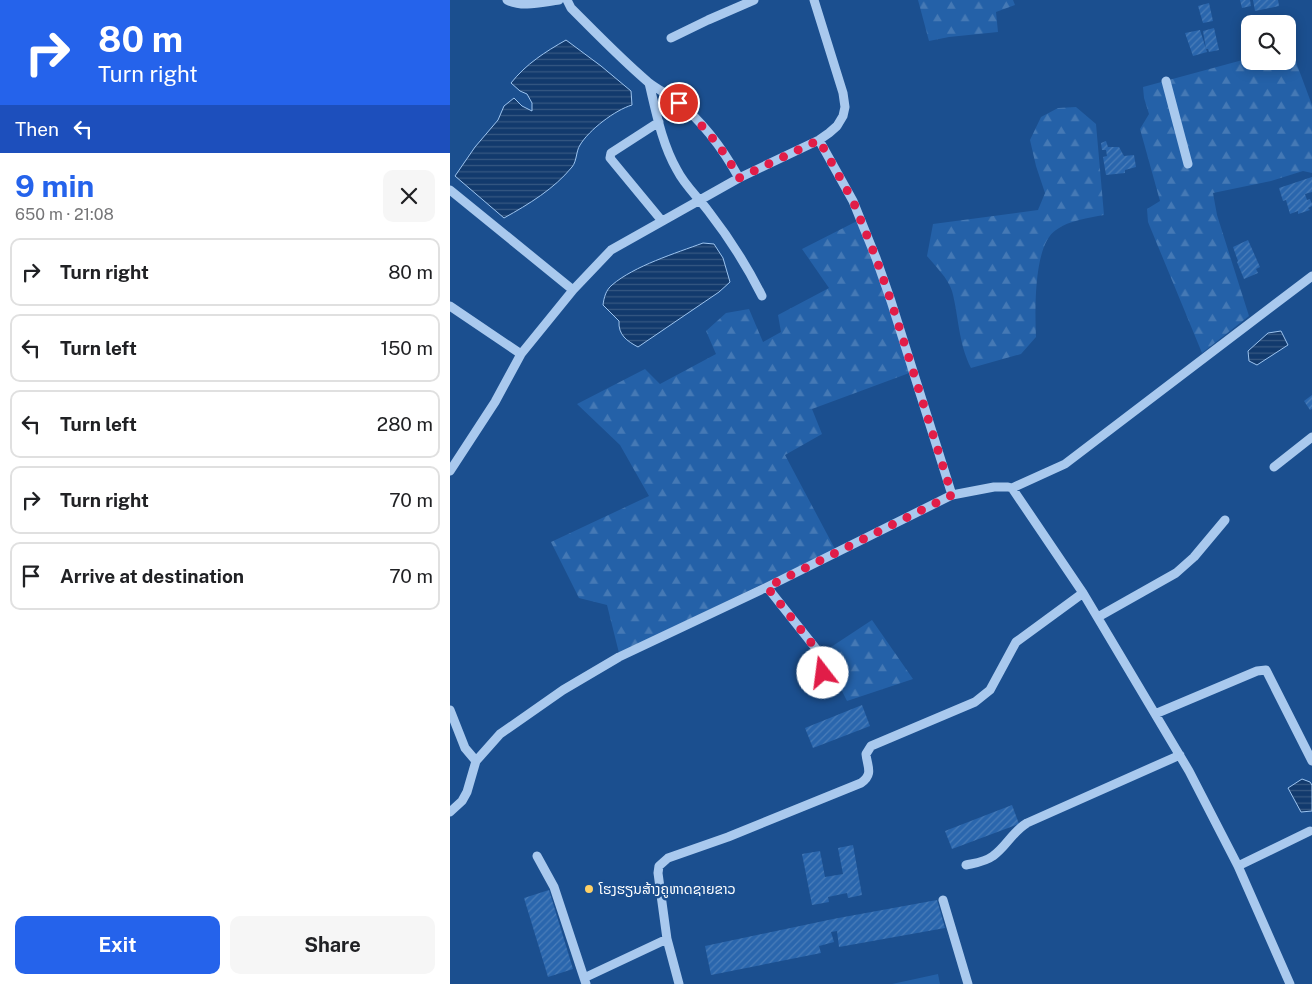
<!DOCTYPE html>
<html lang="en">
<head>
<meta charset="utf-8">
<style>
	:root { --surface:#fff; --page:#f6f6f6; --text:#202124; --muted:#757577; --line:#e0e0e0; --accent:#2563eb }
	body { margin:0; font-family:"Public Sans","Noto Sans Lao",sans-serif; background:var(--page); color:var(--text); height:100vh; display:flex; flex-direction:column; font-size:19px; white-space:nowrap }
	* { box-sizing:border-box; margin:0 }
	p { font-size:16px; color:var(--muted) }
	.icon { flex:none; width:28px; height:28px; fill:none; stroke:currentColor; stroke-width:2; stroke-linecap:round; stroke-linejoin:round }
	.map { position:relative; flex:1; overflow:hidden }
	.panel { display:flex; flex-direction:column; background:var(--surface); width:450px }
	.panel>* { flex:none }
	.banner { background:#2563eb; color:#fff; overflow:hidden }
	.controls { position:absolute; left:791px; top:15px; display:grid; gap:10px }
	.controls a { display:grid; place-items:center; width:55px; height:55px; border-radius:10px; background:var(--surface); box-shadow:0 2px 12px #0003; font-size:25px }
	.pin { position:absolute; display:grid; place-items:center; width:42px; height:42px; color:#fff; margin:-21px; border:2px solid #fff; border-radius:50%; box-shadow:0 1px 5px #0007 }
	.me { position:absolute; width:55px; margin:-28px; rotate:345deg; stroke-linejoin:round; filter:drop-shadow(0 0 4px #0008) }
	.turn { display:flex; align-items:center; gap:18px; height:105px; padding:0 15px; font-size:22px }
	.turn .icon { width:65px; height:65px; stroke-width:2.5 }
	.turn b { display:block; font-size:35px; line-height:42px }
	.then { display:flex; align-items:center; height:48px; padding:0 15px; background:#0003; gap:10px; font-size:19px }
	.round { display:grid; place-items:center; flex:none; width:52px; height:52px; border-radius:10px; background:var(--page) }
	.headline { display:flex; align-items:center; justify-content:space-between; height:85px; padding:0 15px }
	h1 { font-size:30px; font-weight:700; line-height:38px; color:var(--accent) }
	.button { display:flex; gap:10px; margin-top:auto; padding:10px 15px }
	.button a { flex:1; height:58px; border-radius:10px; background:var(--accent); color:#fff; font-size:20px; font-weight:700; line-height:58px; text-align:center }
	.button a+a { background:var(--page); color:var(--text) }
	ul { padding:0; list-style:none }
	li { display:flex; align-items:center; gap:15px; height:68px; margin:0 10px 8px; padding:0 5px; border:2px solid var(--line); border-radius:10px }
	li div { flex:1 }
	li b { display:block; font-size:19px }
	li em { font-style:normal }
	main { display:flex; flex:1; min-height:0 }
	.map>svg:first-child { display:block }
	.forest { fill:url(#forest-firs) }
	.pitch { fill:#2461a8 }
	.water { fill:url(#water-rules); stroke:#9cc4f0 }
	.building { fill:url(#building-hatch) }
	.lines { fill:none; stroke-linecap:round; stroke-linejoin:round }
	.minor { stroke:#a9c9ee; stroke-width:9 }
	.route { stroke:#e11d48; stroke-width:9; stroke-dasharray:0 16.2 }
	.poi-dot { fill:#ffd166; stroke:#1b4f8f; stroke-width:2 }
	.labels { text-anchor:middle; stroke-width:5; stroke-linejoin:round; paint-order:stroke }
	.poi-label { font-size:14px; fill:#fff; stroke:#1b4f8f; text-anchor:start }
</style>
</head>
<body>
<main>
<section class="panel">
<div class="banner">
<div class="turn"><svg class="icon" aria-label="right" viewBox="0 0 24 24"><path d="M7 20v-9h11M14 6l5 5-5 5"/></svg><div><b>80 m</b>Turn right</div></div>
<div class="then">Then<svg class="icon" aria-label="left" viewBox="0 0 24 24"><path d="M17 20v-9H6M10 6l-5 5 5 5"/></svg></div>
</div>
<div class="headline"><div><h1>9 min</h1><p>650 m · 21:08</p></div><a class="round"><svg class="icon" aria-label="close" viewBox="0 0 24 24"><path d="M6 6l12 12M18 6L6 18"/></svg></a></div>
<ul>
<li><svg class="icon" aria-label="right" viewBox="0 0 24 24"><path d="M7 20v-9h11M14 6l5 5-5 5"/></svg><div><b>Turn right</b></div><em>80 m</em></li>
<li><svg class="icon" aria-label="left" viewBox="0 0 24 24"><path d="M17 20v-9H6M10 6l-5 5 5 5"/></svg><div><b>Turn left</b></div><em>150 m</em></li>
<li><svg class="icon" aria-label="left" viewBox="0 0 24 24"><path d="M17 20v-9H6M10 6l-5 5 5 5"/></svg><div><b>Turn left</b></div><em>280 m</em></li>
<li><svg class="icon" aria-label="right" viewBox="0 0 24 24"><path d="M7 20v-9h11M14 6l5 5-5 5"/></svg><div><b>Turn right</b></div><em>70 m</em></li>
<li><svg class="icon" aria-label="arrive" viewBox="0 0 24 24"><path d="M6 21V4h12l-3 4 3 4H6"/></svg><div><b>Arrive at destination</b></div><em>70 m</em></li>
</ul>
<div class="button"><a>Exit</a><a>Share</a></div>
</section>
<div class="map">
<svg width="862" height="984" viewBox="0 0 862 984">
	<defs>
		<pattern id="forest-firs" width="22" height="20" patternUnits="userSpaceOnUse" patternTransform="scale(1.25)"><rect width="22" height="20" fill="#2461a8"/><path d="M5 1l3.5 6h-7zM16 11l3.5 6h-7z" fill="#4579b5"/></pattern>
		<pattern id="water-rules" width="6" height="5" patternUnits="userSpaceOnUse" patternTransform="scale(1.25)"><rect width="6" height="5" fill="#123a6d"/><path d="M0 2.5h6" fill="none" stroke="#365883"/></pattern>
		<pattern id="building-hatch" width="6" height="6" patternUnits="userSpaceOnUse" patternTransform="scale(1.25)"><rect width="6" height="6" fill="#2a66ad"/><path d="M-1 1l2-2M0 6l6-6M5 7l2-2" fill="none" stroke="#4a7db9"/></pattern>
	</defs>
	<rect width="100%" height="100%" fill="#1b4f8f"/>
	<path class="forest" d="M468,0h95l2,5 -19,7 2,20 -49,5 -20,4z
		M840,46l22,59v68l-9,-2 -32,10 -58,12 4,22 32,101 -47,37 -54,-131 -1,-13 13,-8 -20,-72 9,-15 -5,-16 -1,-11 107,-29v3h38v-14z
		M626,107l20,17 8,91c-16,3 -34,5 -48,15 -23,15 -21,82 -20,107l-15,17 -50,14c-13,-26 -12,-51 -19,-77 -4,-13 -17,-25 -25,-35l6,-32 105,-14 7,-17 -9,-27 -6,-26 11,-23 17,-9z
		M411,219l51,153 -100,37 10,25 -37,21 50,94 -216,104 -12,-48 -28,-7 -28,-56 98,-46 -29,-51 -43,-41 68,-35 15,15 56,-30 -10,-23 20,-18 23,-4 14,33 18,-10 -3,-17 51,-27 -27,-39z
		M422,620l41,59 -66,22 -12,-24 9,-5 -16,-23z"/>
	<path class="pitch" d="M488,974l2,10h-48z"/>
	<path class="water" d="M116,40l35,26 30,25 1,14c-17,5 -43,25 -52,40 -4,6 -3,16 -8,22 -18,22 -43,37 -68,51l-49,-42 20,-29 23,-27 6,-14 10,-8 8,8 10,5v-8l-5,-9 -7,-3 -9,-8c15,-19 34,-31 55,-43z
		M253,243l11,1 9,14 7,24 -11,10 -81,55c-11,-6 -20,-12 -19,-26l-16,-16c1,-8 3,-15 9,-20 22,-19 64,-32 91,-42z
		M831,331l7,14 -31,20 -8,-4 -1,-10 20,-18z
		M852,779l8,3 2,3v26l-11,1 -13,-24z"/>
	<path class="building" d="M790,0h10l1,6 -9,2z
		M803,0h25l1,6 -24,5z
		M759,3l4,18 -10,2 -5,-17z
		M764,28l5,22 -10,2 -1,-3h-2l-3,-18z
		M750,30l7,22 -14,4 -8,-23z
		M656,141l2,6h11l5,9 10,-1 2,12 -11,3v3l-19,2 -3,-18 4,-1 -1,-6h-4l-1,-7z
		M862,177v15l-7,2 2,6 3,-1 2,5v2l-4,2 2,2 -12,4v-3l-8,3 -4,-14 -3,1 -4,-13z
		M798,240l12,27 -4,2 2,4 -14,6 -7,-17 1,-1 -5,-14z
		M862,395v14l-2,1 -6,-9z
		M412,705l8,21 -57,22 -8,-20z
		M562,805l7,19 -67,25 -7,-18z
		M403,845l9,50 -14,3 -1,-5 -19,4 1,5 -17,3 -10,-51 18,-3 5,26 18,-3 -5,-26z
		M99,890l24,79 -25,8 -24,-79z
		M487,900l8,28 -106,19 -2,-16 -6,1 3,10 -15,4 2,7 -110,22 -6,-29 128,-27z"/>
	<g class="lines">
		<path class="minor" d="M57,0c15,8 36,2 52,0
			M117,0l4,8c25,25 50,51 77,74 9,7 19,12 29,19 26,21 46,48 62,77
			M221,38l37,-18 46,-20
			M716,81l22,83
			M199,83c7,29 13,61 28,87 8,16 22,28 32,42 21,27 38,54 53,84
			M209,122l-48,31 -1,5 52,63
			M369,140l34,61 23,57 15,43 61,194
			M0,190l123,100
			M0,306l71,48
			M824,467l38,-30
			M0,471l45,-69 26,-48 52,-64 38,-40 128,-72 80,-38 10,-7 8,-7 6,-10 2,-9 -2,-14 -29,-93
			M562,488l71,105 106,178 49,95 52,118
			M317,587l54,68 3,9 -1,9 -16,8
			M648,617l78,-44 18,-16 31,-37
			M0,710l15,38 11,13
			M705,714l102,-43 9,-1 46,91
			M0,812l12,-11 5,-9 9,-31 24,-27 63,-44 56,-33 148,-70 185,-92 42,-8h14l4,1 53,-24 247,-188
			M87,856l17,31 32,97
			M516,865c9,-2 19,-3 27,-9 13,-9 20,-25 34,-33l153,-68
			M788,866l72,-35
			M493,900l25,84
			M134,978l83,-39
			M229,984l-12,-45 -9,-66 1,-7 9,-8 60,-21 133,-54c13,-9 6,-17 5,-29l5,-8 104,-44 15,-12 26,-48 67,-49"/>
	</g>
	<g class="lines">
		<path class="route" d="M229,103c25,24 43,43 60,75l80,-38 34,61 23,57 15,43 61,194 -185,92 54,68 3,9 -1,9"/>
	</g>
	<circle class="poi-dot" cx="139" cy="889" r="5"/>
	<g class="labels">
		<g class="poi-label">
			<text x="149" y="894">ໂຮງຮຽນສ້າງຄູຫາດຊາຍຂາວ</text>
		</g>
	</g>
</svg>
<div class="controls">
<a><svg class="icon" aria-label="search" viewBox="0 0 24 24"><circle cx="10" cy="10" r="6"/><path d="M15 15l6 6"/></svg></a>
</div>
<div class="pin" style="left:229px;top:103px;background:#d93025"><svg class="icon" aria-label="arrive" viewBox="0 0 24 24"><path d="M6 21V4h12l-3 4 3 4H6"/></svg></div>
<svg class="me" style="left:373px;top:673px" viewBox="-20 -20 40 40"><circle r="19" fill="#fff"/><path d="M0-13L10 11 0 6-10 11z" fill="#e11d48"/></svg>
</div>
</main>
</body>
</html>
